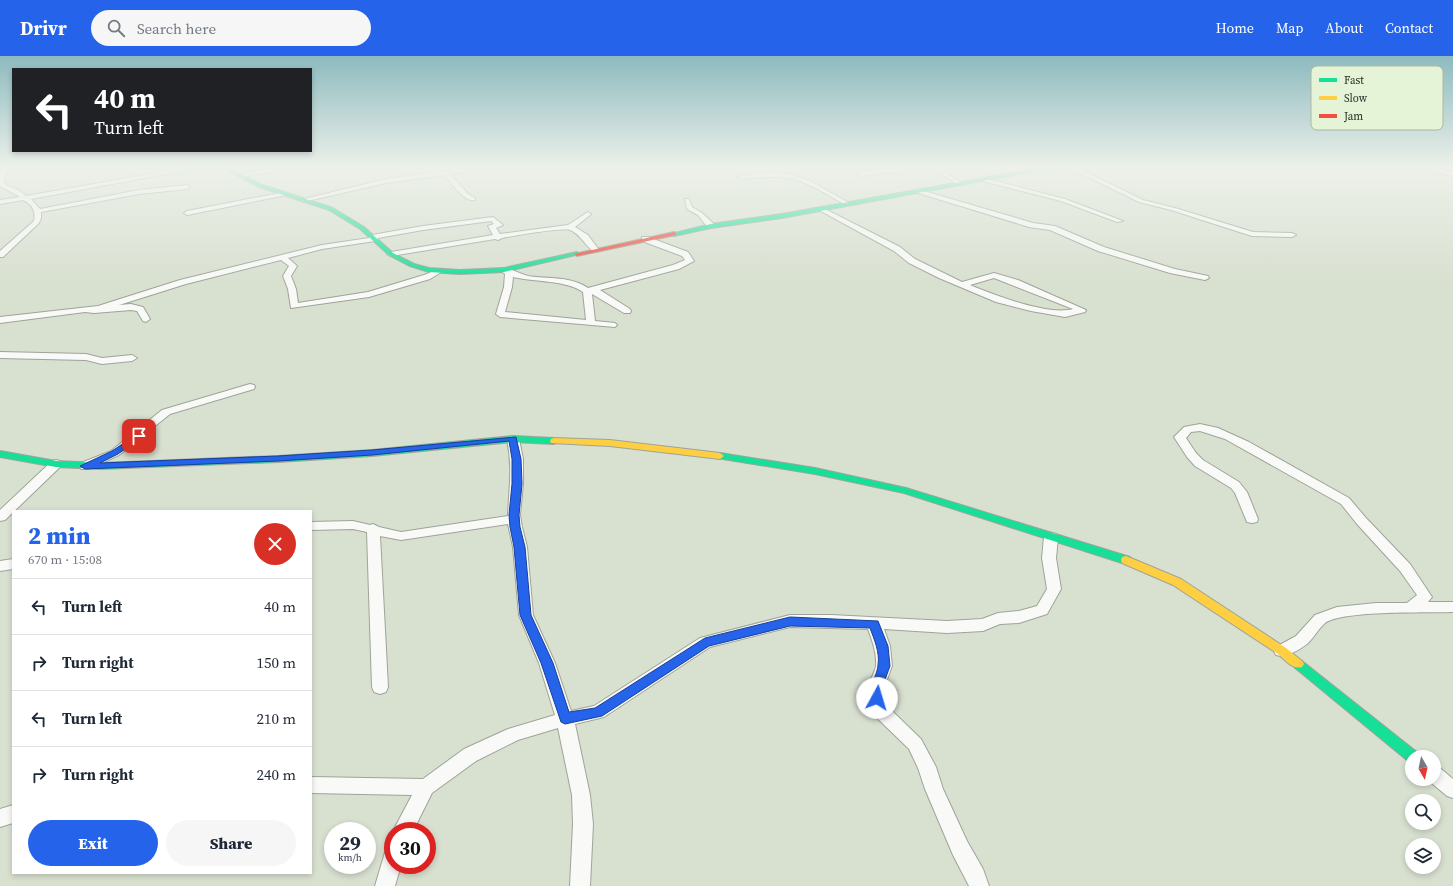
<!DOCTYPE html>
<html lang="en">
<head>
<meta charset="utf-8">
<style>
	:root { --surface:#fff; --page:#f6f6f7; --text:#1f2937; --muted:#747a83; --line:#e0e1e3; --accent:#2563eb }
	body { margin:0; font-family:"Source Serif 4",serif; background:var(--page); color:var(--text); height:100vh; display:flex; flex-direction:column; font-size:15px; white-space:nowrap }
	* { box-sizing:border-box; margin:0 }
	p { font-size:13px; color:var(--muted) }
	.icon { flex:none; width:22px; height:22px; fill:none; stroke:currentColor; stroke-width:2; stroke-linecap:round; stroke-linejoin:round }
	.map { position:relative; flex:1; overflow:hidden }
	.drawer { position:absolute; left:12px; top:454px; width:300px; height:364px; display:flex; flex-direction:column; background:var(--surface); border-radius:0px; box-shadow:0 2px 6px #0003 }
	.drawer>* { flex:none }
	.hud { position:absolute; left:12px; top:12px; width:300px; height:84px; border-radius:0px; box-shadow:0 2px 6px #0003; background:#202124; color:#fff; overflow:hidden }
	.needle { width:26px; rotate:171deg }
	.fabs { position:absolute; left:1405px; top:694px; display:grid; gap:8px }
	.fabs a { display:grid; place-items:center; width:36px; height:36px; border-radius:50%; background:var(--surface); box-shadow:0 2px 6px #0003; font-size:20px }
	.speed { position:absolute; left:324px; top:766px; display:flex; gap:8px; font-size:20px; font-weight:700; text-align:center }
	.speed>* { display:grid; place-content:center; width:52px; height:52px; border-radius:50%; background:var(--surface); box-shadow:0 2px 6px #0003; line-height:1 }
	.speed small { font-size:10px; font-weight:400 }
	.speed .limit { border:6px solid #d22; background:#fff; color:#111 }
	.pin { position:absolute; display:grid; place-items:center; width:34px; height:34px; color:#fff; margin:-17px; border-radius:8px; box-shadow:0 2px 6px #0006 }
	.me { position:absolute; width:44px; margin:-22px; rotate:6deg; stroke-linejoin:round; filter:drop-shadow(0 0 3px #0008) }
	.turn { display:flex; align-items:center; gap:14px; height:84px; padding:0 16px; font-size:18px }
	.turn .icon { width:52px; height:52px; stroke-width:2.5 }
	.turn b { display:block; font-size:28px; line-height:34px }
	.round { display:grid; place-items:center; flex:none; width:42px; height:42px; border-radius:21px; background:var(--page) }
	.head { display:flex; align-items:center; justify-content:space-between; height:68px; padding:0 16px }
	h1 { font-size:24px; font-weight:800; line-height:30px; color:var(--accent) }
	.action { display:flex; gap:8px; margin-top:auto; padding:8px 16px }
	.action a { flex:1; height:46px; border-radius:24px; background:var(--accent); color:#fff; font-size:16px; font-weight:800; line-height:46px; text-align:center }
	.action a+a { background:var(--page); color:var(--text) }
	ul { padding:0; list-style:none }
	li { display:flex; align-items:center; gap:12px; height:56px; padding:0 16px; border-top:1px solid var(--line) }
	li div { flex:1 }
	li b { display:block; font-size:15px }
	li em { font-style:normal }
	header { display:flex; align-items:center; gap:24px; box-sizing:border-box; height:56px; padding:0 20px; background:var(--accent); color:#fff }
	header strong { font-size:19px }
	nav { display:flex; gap:22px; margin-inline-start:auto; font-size:14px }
	.search { width:280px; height:36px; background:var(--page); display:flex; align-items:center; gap:10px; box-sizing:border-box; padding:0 14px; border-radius:22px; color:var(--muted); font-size:15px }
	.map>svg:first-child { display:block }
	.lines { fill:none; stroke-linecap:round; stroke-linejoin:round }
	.street-casing { stroke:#9ea498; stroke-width:2 }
	.fast-casing { stroke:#9ea498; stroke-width:2 }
	.slow-casing { stroke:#9ea498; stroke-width:2 }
	.jam-casing { stroke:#9ea498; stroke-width:2 }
	.street { fill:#f9faf8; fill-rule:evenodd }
	.fast { fill:#16e098; fill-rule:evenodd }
	.slow { fill:#ffcf43; fill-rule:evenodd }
	.jam { fill:#f24e42; fill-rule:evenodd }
	.route { fill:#2563eb; stroke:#184099 }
	.key { fill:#e5f4d6; stroke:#acb8a0; stroke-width:1 }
	.key-label { font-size:11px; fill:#272d21 }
</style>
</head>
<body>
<header>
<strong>Drivr</strong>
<div class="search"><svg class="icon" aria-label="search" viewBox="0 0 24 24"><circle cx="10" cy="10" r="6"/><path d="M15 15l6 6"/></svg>Search here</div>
<nav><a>Home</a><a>Map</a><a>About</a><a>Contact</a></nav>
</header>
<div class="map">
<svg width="1453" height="830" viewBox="0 0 1453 830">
	<rect width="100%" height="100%" fill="#d8e0d0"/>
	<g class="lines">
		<g class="street-casing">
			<path id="street" d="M2,112h6l-4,10v5c6,5 17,6 22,13l158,-28h14l-167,31 9,10 99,-19 48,-5 3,2 -3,2 -48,5 -98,18v6l-2,5 -36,34h-3v-6l34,-30c2,-10 -2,-17 -11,-21l-23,4v-4l20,-3 -20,-11v-13z
				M276,112h15l-49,9 -3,-2 3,-2z
				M465,112h16l-31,6 18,20 7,4v2c-12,2 -23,-17 -31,-25l-58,8 -83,19 -3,-2 86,-21z
				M896,112h19l-3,2 -51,6 -3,-2 3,-2z
				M931,112h7l24,15 -5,1z
				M1070,112h8l65,32 32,8 78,24 39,1 4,2 -4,2 -40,-1 -81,-26 -32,-8z
				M1422,112h12l19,4v4z
				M772,116l13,1 25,8 41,23 -5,1c-20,-11 -40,-25 -63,-28 -9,-1 -43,2 -46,0l20,-4z
				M980,121l85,22 58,22 -6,1 -56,-21 -83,-21 -1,-1z
				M917,133l116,34 22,3 49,21 71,22 33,7 1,2 -4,2 -35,-7 -72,-22 -48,-21 -21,-3 -114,-35v-2z
				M285,136l3,2 -1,1 -100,20 -3,-2 3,-2z
				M685,143h4l3,8 10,6 12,11v4h-6l-10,-13 -11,-6z
				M819,152h4l77,39 15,12 47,23 32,-9 24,7 68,30 -1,2 -20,5 -34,-6 -35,-9 -57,-24 -30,-15 -15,-12 -75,-41zM994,222l79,31c-26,7 -78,-14 -103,-24z
				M588,156l3,2 -1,1 -15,12 13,8 11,15 -4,2c-7,-2 -14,-18 -25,-22 -7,-3 -58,6 -68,8l-4,2 -3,-1 -104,17 -4,-2 4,-2 102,-17 -5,-9 6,-2 -3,-3 -68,9 -45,8v3h-3l-53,8 -34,9 9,8 -6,10 5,13 2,14 70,-11 56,-17 15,-6 4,2 -13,8 -61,18 -78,11 -3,-19 -5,-13 6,-10 -8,-6 -95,24 -67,21 12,-1 12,3 7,12 -4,3 -3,-1 -6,-10 -6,-1 -37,3 -9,-1 -85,11v-6l98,-11 82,-26 142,-35 47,-7v-3h3l51,-9 70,-9 10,8 -7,3 4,6 68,-9z
				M642,181h6l40,15 6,9 -15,8 -79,21 30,19 1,2 -1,2h-6l-32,-19 3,27 20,2 2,2 -2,2 -115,-10 -4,-3 8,-27 1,-13 -5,-4 1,-2c7,-1 19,6 27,8 19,3 43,0 60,12l85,-23 12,-5 -3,-4 -40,-15zM513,221c21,5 53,3 70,15l3,28 -81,-8 7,-25z
				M0,296l86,2 16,4 30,-3 5,3 -5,3 -30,3 -16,-4 -86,-2z
				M250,328l4,1 1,2 -1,2 -84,25 -51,41 -30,14h-8l-2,-3 2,-3 30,-12 51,-41z
				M1200,368l18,4 31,14 100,56 17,20 44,46 22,33 -4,5h25v10c-25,1 -110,-2 -128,11 -7,6 -11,15 -18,21 -8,6 -21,14 -31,11l-2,-4 2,-4 20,-11 19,-21 22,-8 39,-4h31l10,-8 -17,-24 -43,-47 -16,-20 -116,-65 -25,-8 -9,1 -5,6 10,15 7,7 36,22 8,10 11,27 -1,3 -5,1 -5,-1 -12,-29 -4,-5 -36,-22 -8,-9 -13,-20 10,-10z
				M513,380l4,1 2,2 4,20v25l-3,31 2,12 5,20 6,68 22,48 16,48 23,-5 106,-68 90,-23h41l116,6 35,-2 16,-6 21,-2 18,-5 10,-17 -5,-31 2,-21 2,-3 5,-1 5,1 2,3 -2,21 5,31 -14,25 -28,9 -19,1 -17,7 -36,2 -63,-4 6,17 2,20 -7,19v14l4,9 32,31 15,28 7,22 24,52 16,28 6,17h-20l-16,-31 -28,-66 -7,-21 -9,-19 -33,-32c-5,-10 -10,-22 -7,-33 2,-6 6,-12 7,-18 1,-13 -4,-26 -8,-37l-78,-2 -80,20 -106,70 -29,7 15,71 3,29 -3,62h-20l3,-62 -1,-29 -14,-67 -40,12 -42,21 -44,32 -19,38h-20l19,-36 -101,-2v-16l112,2 41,-30 44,-20 47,-14 -16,-52 -20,-48 -6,-68 -5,-23 -107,16 -21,-4 8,151 -2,5 -6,2 -6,-2 -2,-5 -5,-155 -14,-3 -42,1v-8l42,-1 17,4 3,-1 6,3 22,5 107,-16c1,-28 5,-48 -1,-77l2,-2z
				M56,404l4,1 2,3 -2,3 -55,53 -5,1v-11l52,-49z
				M13,503v10l-13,2v-10z
				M1434,710l6,2 13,11v19l-6,-2 -19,-16 6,-1z
				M13,749v18l-13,4v-18z
				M393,790v19h8l-6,21h-20l11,-37z"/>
		</g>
		<g class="fast-casing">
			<path id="fast" d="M223,112h6l34,17 70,23 31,19 29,26 21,11 15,4 31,2 44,-2 73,-16 3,2 -76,18 -44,2 -31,-2 -19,-6 -21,-11 -29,-26 -31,-19 -70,-23z
				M1039,112h12l-269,50 -71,10 -37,8 -3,-2 40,-10 71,-10z
				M513,380l41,2 4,3 -4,3 -41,-2 -141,14 -94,6 -177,7 -45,-2 -56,-10v-6l56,10 45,2 177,-7 94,-6z
				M720,397l95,15 91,20 224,69 1,3 -1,3h-8l-218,-70 -89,-19 -98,-16 -1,-2 1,-2z
				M1298,603l4,2 116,92 2,4h-8v6l-4,-2 -114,-94 -2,-3 2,-3z"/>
		</g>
		<g class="slow-casing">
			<path id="slow" d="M554,382l56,2 110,13 4,3 -4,3 -110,-13 -59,-3 -1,-2 1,-2z
				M1126,500l55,23 105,69 16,13 2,3 -2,3c-9,3 -17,-7 -24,-13l-105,-69 -51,-22 -1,-3 1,-3z"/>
		</g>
		<g class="jam-casing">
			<path id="jam" d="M674,176l2,1v2l-99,21 -3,-2z"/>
		</g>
		<use href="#street" class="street"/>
		<use href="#fast" class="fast"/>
		<use href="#slow" class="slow"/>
		<use href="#jam" class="jam"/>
	</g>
	<linearGradient id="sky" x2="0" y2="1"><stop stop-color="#8dbabf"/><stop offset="0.49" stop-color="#edf1ea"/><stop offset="1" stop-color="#edf1ea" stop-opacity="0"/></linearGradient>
	<rect width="1453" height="228" fill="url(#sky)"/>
	<path class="route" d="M139,377l3,1 2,2 -2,1 -24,17 -18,9 178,-7 94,-6 144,-13 5,22 1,25 -3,31 1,12 5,20 6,68 22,48 16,49 26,-4 110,-70 85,-21 88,4 10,25 2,20 -7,19v13l-2,4 -4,2 -4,-2c-7,-14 4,-24 5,-37 2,-13 -4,-26 -8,-37l-80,-2 -81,20 -107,70 -37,8 -4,-2 -20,-59 -21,-48 -6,-68 -4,-20 -1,-12 3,-31v-25l-3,-18 -137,14 -94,6 -193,8 -5,-3 32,-15z"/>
	<rect x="1311" y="10" width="132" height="64" rx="6" class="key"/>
	<rect x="1319" y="22" width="18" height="4" fill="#16e098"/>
	<rect x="1319" y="40" width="18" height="4" fill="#ffcf43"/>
	<rect x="1319" y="58" width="18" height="4" fill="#f24e42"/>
	<g class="key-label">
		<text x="1344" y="28">Fast</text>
		<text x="1344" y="46">Slow</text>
		<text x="1344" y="64">Jam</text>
	</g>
</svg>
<div class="fabs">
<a><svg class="needle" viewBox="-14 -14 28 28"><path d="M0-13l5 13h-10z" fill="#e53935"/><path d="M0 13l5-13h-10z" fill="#747a83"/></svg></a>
<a><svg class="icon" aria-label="search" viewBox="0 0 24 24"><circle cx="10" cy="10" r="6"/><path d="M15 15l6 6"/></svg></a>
<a><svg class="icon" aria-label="layers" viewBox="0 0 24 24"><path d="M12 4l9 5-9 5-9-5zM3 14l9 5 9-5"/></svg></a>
</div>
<div class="speed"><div>29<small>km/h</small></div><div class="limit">30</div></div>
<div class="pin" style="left:139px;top:380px;background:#d93025"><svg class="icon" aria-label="arrive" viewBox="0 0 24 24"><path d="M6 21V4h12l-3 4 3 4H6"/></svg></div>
<svg class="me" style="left:877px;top:642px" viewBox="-20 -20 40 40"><circle r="19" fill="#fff"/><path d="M0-13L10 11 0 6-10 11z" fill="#2563eb"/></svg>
<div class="hud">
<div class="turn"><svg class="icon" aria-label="left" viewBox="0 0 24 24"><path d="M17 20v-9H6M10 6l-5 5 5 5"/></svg><div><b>40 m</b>Turn left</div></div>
</div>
<section class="drawer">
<div class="head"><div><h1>2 min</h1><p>670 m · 15:08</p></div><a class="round" style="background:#d93025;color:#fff"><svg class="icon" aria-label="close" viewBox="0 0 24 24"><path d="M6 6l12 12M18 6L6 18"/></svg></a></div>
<ul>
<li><svg class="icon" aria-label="left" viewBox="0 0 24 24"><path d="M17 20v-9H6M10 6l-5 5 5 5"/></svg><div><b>Turn left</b></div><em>40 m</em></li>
<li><svg class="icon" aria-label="right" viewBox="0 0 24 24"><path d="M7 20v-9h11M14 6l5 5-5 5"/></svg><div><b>Turn right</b></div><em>150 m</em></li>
<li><svg class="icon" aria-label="left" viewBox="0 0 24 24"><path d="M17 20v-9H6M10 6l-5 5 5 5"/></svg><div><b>Turn left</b></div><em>210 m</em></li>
<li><svg class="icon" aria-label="right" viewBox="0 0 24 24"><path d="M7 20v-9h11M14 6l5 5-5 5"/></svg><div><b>Turn right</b></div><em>240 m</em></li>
</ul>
<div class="action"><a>Exit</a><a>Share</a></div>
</section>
</div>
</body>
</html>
